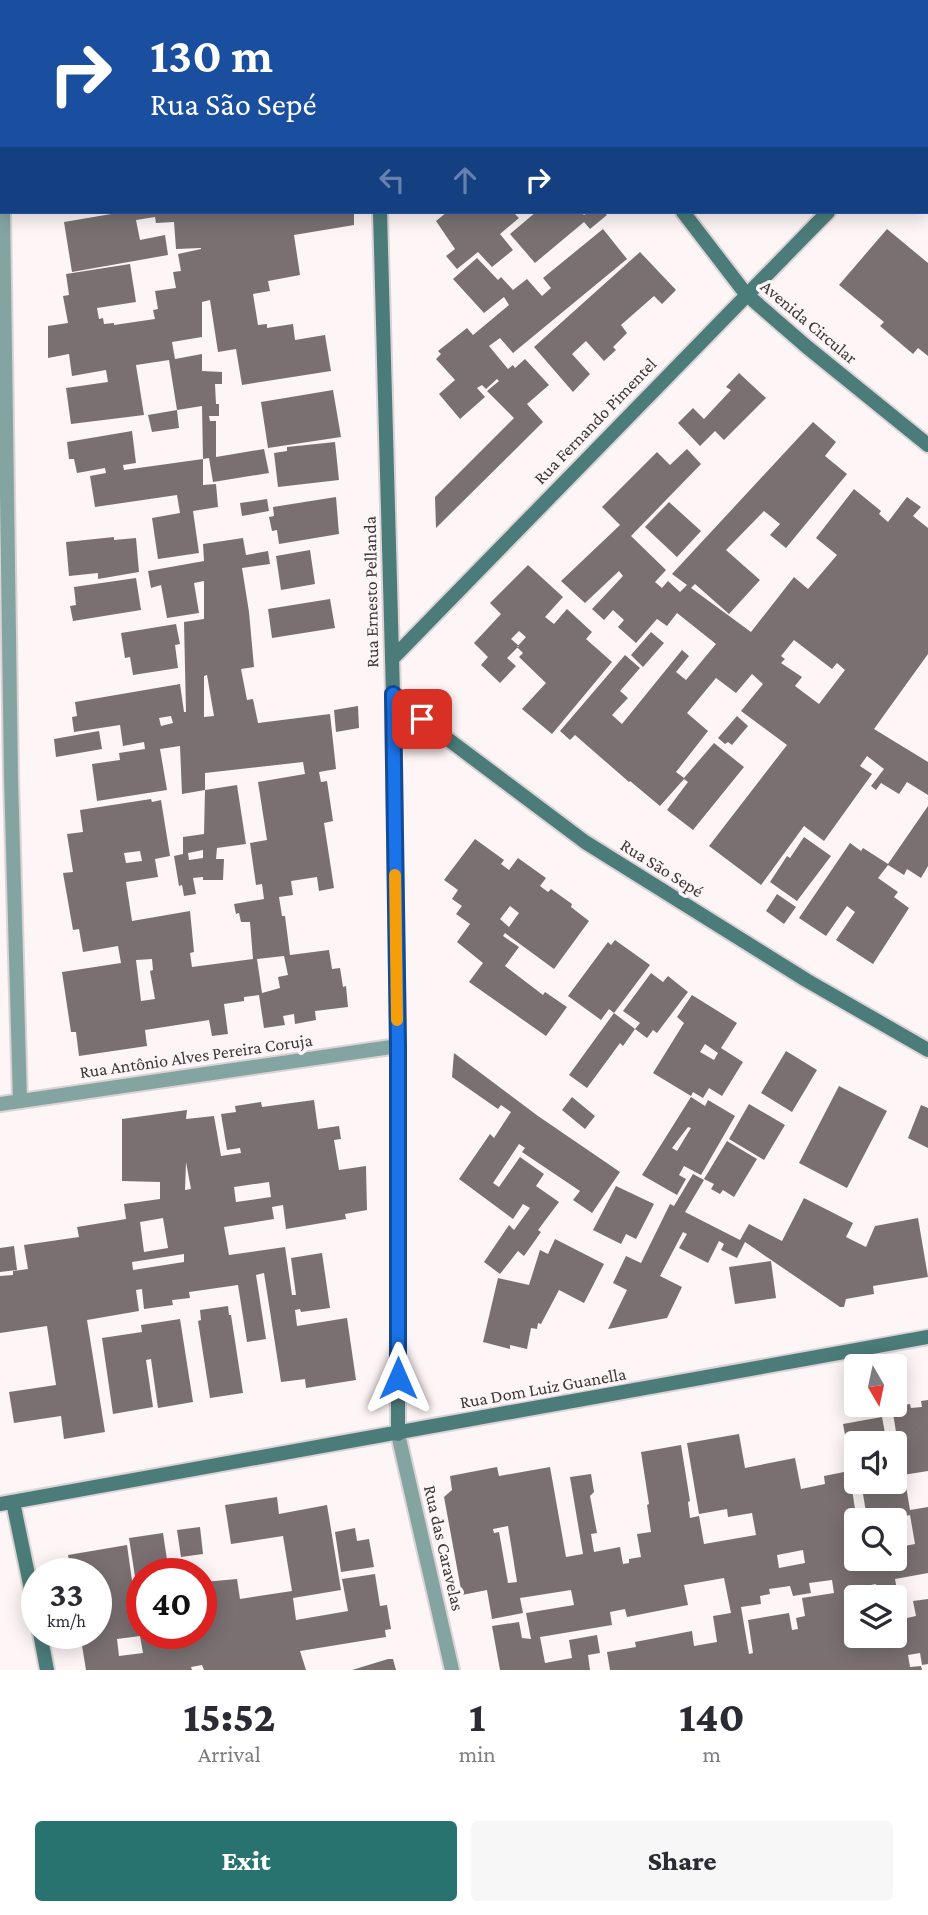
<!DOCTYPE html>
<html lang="en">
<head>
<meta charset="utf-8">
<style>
	:root { --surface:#fff; --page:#f7f7f7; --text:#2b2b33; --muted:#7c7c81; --accent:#28726f }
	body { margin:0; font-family:"Crimson Pro",serif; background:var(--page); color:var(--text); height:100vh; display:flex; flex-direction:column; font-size:26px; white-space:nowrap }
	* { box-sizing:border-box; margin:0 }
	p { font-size:23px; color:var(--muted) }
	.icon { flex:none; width:38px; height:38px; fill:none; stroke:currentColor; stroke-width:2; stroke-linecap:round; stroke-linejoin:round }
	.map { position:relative; height:1670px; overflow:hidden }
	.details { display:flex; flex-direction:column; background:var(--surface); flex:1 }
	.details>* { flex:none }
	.hud { position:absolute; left:0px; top:0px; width:929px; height:214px; box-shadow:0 4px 18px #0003; background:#1a4fa0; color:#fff; overflow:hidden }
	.needle { width:46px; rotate:171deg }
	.buttons { position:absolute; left:844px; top:1354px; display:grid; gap:14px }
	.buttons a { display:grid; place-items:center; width:63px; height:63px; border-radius:7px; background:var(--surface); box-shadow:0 4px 18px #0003; font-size:35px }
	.speed { position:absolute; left:21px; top:1558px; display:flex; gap:14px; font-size:35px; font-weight:700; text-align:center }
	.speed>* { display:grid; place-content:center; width:91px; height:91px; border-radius:50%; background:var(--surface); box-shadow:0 4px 18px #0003; line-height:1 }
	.speed small { font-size:18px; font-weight:400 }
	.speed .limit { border:10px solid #d22; background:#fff; color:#111 }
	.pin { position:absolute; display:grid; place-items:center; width:60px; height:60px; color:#fff; margin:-30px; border-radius:14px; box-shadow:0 4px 10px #0006 }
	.me { position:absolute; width:77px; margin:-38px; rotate:0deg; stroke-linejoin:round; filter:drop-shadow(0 0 5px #0008) }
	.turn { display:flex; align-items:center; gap:24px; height:147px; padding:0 35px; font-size:32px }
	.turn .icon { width:91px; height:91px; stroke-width:2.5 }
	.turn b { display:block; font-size:49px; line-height:60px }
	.lanes { display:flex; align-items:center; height:66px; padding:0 35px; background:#0003; justify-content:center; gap:35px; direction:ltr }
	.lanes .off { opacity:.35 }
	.eta { display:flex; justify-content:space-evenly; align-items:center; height:119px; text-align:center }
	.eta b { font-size:42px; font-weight:800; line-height:49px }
	.cta { display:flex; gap:14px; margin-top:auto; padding:14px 35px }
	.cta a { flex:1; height:80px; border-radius:7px; background:var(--accent); color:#fff; font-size:28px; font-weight:800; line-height:80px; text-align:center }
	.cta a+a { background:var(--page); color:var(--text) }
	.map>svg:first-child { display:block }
	.building { fill:#7a7072; fill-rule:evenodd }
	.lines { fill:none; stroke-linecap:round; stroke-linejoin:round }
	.street-casing { stroke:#dbd3d5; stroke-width:18 }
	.secondary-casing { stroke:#dbd3d5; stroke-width:18 }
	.street { stroke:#84a4a2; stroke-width:14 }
	.secondary { stroke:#4b7c79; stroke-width:14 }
	.route-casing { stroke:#114b97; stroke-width:18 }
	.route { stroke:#1a73e8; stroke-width:12 }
	.slow { stroke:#f59e0b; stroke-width:12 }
	.labels { text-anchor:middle; stroke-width:7; stroke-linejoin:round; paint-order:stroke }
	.street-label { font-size:18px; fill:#3c3838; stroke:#fef5f7 }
</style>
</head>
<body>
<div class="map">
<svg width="928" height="1670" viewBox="0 0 928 1670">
	<rect width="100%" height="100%" fill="#fef5f7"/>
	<path class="building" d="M123,212h157l1,2 73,-2v13l-60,10 6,40 -32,6 2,10 -17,3 5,31 9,-1v4l26,-4 2,16 30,-5 6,36 -89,14 -6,-36 -18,3 -8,-52 -8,2v35l-30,5 3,17 27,-5v17l20,1v12h-7l1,20h3v12h-10l1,5h6v36l48,-8 5,24 -56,9 -4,-24 -6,1v26l13,-1 2,23 -25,4 6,42 -41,6 -6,-41 28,-5 -3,-18 -82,12 -5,-31 16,-3 -1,-5 -28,5 -3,-14h-5l-2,-17 65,-11 4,32 -13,2 1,5 79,-11 -1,-53 -25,4 -8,-50 -33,5 8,50 -73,9 -5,-36 42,-6 -2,-12 -34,6 -3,-22 -21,4v-32l20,-3 -5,-27 6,-1 -3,-21 64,-10 6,38 -39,6 2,11 4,-1 1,6 10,-1v2l41,-6 -2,-9 5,-1 -3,-18 21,-3 -3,-16 8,-1 -3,-17 23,-5v-1l-25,1 -2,-27 -18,1 -1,-6 -19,3 4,20 25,-5 3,20 -96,17 -8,-50z
		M447,212h66l6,6 -19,16 13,16 -21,17 -14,-15 -21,17 -11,-13 9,-7 -19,-28z
		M536,212h45l3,3 4,-3h16l3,3 -17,14 -6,-7 -49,41 -25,-29z
		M603,229l24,30 -114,94 -13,-15 -11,8 19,23 5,-4 2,3 10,-9 24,26 -22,19 16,18 -107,106 -1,-31 79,-79 -27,-27 12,-10 -2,-2 -11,10 -4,-4 -5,3 8,9 -25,22 -21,-25 16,-14 -19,-21 5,-5 -3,-3 29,-23 6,7 36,-30 -5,-8 -20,16 -31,-34 24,-21 21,22 3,-3 12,13 14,-11 15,17 9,-8 -8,-10z
		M887,229l41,34v93l-10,-8 -5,6 -33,-28 4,-4 -45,-37z
		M640,252l36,38 -14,14 -8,-8 -33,29 6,8 -14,14 3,3 -12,11 -18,-20 -14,13 18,20 -17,18 -39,-45z
		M739,373l27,25 -42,42 -9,-9 -15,15 -22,-23 15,-15 11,11 27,-29 -5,-3z
		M333,390l8,47 -73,11 -7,-46z
		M177,410l2,18 -27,4 -4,-17z
		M813,422l23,20 -11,14 22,18 -61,74 -16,-13 10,-11 -16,-13 -38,39 34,30 -31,34 -34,-30 -4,4 60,44 43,-55 14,12 29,-34 -21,-17 38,-49 27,22 -2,3 9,8 19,-25 14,10 -8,9 15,12v126l-54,75 54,33v33l-21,-13 -8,12 -18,-11 -5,7 -5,-4 13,-17 -17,-13 -7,10 12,8 -48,67 -20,-15 -43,59 -52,-39 78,-101 -46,-34 22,-27 -11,-10 -16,19 -20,-15 -29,35 21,18 -32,41 8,6 30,-35 30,24 -51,63 -26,-20 21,-28 -4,-3 -24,27 -30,-25 -1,1 -54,-47 -5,5 -10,-9 65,-76 15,13 -20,23 8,7 -16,17 10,9 60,-74 7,6 -13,16 10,8 30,-36 -39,-31 -10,13 -10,-7 -21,24 -18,-16 6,-7 -11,-10 -9,10 -12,-11 31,-33 -4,-5 -34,32 -24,-22 59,-56 -18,-18 55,-55 13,13 17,-16 14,15 -70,72 35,34 -11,12 7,6 6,-7 12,11 7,-7 -15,-11zM794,640l38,29 5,-6 8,7 -26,34 -24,-18 7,-9 -21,-14 4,-4 -4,-3z
		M335,442l4,38 -61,7 -4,-34 13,-2v-4z
		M336,497l3,37 -60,10 -2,-14 -5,1 -3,-14 5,-1 -1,-9z
		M267,499l2,12 -27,5 -2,-13z
		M669,502l32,29 -24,26 -32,-30z
		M114,537v3l22,-2 3,34 -41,7v-6l-29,3 -3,-34z
		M243,538l3,17 22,-4 2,13 -28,4 7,44 5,55 -13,2 6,31 6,-1 5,24 72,-9 6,55 -17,3 2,10 6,-1 6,40 -9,2 10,65 -15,3 -2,-14 -26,4 2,14 -14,2 3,19h3l5,39 39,-5 3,19 8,-1 3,19 3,-1 2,21 -33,4 1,9 -21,4 -1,-10 -11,2 2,9 -21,3 -5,-33 -15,2v4l-20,3 4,30 -16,2 -3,-16 -64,10 2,16 -68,10 -3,-24h-5l-9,-60 59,-9 -3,-17 -35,6 -4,-23 -6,1 -10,-57 10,-1 -6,-38 16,-2 -3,-22 71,-11 1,3 9,-2 9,56 -15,3 3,18 -32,5 6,39 58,-10 4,41 -4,1 2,14 61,-8 -3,-37h-9l-2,-9 -3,1 -2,-10 30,-5 -2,-15 -6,1 -6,-42 17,-3 -9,-58 47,-8 -2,-12 -98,11v17l-23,4 -2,-48 -20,3 7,41 -70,11 -5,-37 28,-4 -1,-7 26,-4 -1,-7 -21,4 -3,-21 -46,7 -2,-15 5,-1 -2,-14 105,-18 4,28h2l-2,-90 20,-3v-38l-10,2 5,30 -32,5 -6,-33 -10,3 -3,-17 56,-10 -1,-17zM207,675l7,41 -10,1v-41zM171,716l2,7 -12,3 -2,-8zM140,851l2,10 -16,2 -2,-10zM284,956l4,19 -10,2 2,11 -18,5 -5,-34zM152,959l1,11 -3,1 5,28 -14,2 -5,-41z
		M310,550l5,34 -34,6 -5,-34z
		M528,565l35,32 -18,20 9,7 13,-15 25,23 -6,7 26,23 -60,72 -30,-25 24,-26 -27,-26 4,-4 -6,-6 9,-10 -7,-6 -8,8 8,7 -12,12 9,8 -16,17 -19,-18 7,-8 -14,-14 27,-29 -11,-11z
		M136,578l5,32 -68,11 -3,-15 6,-1 -2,-18z
		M330,599l5,29 -63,10 -4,-29z
		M176,624l4,20 -5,1 3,23 -45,7 -3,-18 -5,1 -4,-25z
		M651,632l13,11 -21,24 -12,-12z
		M358,706l1,22 -23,4 -2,-22z
		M737,716l11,10 -16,19 -4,-3 -3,2 -7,-6z
		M99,731l3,18 -46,8 -2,-18z
		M237,785l9,59 -29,4 -1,11h8l-1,21h-20v-3l-10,1 3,16 -12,2 -2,-11 -3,1 -5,-30 9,-2v-17l21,-3 1,-44zM203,850v8l-14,2 -1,-7z
		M928,806v60l-7,12 -14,-9 -3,6 -16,-10 -10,13 20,14 -4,5 15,11 -36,56 -37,-24 19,-28 -8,-6 -21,30 -27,-18 51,-75 11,8 2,-3 25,16z
		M804,837l27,19 -34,45 -27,-19 17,-26 3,2z
		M475,839l29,21 -3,4 8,6 9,-12 28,20 -6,8 8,6 3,-3 21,15 -1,3 18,14 -35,48 -49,-36 -2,3 16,11 -14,19 38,29 2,-3 22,15 -21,29 -77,-54 14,-19 -26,-21 13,-18 -14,-10 6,-8 -10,-7 6,-9 -14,-10zM510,906l9,7 -10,14 -9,-8z
		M777,894l19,13 -12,17 -18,-13z
		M615,940l35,25 -36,48 -5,-4 -8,11 -33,-24 40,-54 3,3z
		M651,973l12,9 5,-6 20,16 -31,41 -4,-3 -6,8 -12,-9 5,-6 -17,-12z
		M692,995l45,28 -16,25 22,14 -21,34 -13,-8 -6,10 -10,-6 -2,4 -38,-23 31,-50 -7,-6zM705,1044l13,9 -4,7 -14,-8z
		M614,1013l21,16 -12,17 -3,-3 -33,45 -18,-13z
		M786,1051l31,19 -25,42 -31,-19z
		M454,1053l84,63 82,56 -28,41 -19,-13 7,-9 -58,-39 3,-4 -6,-4 -26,39 6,4 21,-30 24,17 -8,12 23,16 -21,28 3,2 -17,24 -6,-5 -18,23 -16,-12 25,-37 5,5 16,-22 -7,-4 -10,15 -54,-40 31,-45 4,4 17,-26 -10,-7 -3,4 -46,-32z
		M839,1086l48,25 -40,77 -48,-25z
		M572,1097l23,19 -10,13 -23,-19z
		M691,1097l14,9 3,-6 27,16 -34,59 -17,-9 -5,9 7,4 -9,16 -35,-20zM688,1127l3,1 -14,23 -5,-3z
		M314,1100l4,29 21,-3 2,13 -7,1 5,30 27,-4 1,44 -22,4 1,5 -60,10 -3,-24 -11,2 2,12 -50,8 5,28 56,-8 7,48h4l-5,-37 31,-5 8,55 -29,4 -1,-3 -5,1 2,16 50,-8 9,62 -50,8 -1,-9 -24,3 -17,-109 -8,2 10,64 -19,3 -9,-57 -49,7 1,6 -18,2 1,5 -29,4 -2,-20 -6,1 3,21 -52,9 18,112 -41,7 -3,-23 -47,7 -5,-31 47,-7 -9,-59 -47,7v-57l13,-1v-4l15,-2 -4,-24 55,-8 -2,-10 49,-8 -2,-15 36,-5v-17l-38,-1v-62l65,-9 -1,9 28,-3 7,40 20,-3 -1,-5 -13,2 -6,-36 15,-2 -1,-6 26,-4 1,5zM186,1162l5,27 -6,1zM269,1182l2,15 -35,5 -2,-15zM163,1218l5,30 -24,4 -4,-30zM184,1254v8l-51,8 -1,-8z
		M749,1104l36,21 -21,35 -35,-21z
		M921,1105l7,3v40l-20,-10z
		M727,1141l30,18 -23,38 -11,-7 -3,4 -9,-5 3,-5 -10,-5z
		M693,1174l11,6 -19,32 55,28 9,-16 33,17 22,-43 49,25 -7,14 20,10 9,-21 43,-8 10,59 -55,9 1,8 -28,5 -2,8h-4l-95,-65 -8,16 -16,-8 3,-6 -5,-3 -11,22 -29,-15 8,-14 -4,-2 -23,44 22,11 -15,31 -59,11 19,-39 -14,-7 13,-27 15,7 29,-59 4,2z
		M616,1186l38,18 -18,35 -10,-5 -5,10 -28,-14z
		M555,1239l49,25 -20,39 -25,-13 -18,34 -3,-1 -1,6 -6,-1 -4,21 -17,-4v4l-27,-7 15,-64 31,7 11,-35 8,4z
		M14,1246l3,24 -17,2v-24z
		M771,1261l5,37 -41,6 -6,-37z
		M228,1306l1,9h2l12,78 -33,5 -12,-77 3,-1 -1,-10z
		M180,1319l13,83 -35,6 -7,-49 -5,1 7,47 -40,7 -11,-76 40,-6 -1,-7z
		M928,1400v71l-25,4 -11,-68 18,-3 1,4 11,-1 -1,-6z
		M882,1417l5,27h-31v33h-3l-10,-53z
		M739,1434l6,34 50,-10 6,31 24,-5 -1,-8 25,-5 8,50 -1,14 -10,1 3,19 7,-1v5h38v-11l21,-4 -5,-29 -13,3 -1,-4 -29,4 -6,-36h32l1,6 12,-2 4,24 18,-3v66l-33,6 7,40 14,-3 -3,-15 15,-2v65l-6,1 -2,-12 -12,2 2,12 11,-1 1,4h-312l-3,-18 29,-5 -1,-5 57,-11 2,15 23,-4 -4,-26 18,-3 -7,-35 -40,7 4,20 -61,12 -2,-8 -15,3 2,13 -72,12 5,26 27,-5 -3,-18 28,-5 3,18 -12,2 2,15h-90l-8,-44 27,-4 3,16 9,1 -5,-26 48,-8 -3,-15 -51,8 3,15 -31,6 -5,-29 -25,5 -18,-98 8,-7 -2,-14 47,-9 2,9 51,-9 16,90 17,-3 -13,-77 21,-3 3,18 -4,4 7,37 -6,1 3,18 26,-5 3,17 6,-1v-4l12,-2 -4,-23 14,-2 -4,-27 2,-1 -8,-52 40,-7 9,56 -2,1 2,16 9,-2 5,28 52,-9 -4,-22 -24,4 -1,-8 -28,5 -12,-71zM508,1526l9,56 -9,1 -9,-51 -5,1 -1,-4zM803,1550l2,13 -26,5 -2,-13zM832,1580l2,13 -32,5 3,18 -9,2 2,11 -6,1 -3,-17 -41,7 5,33 -4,1 -8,-47 20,-3 -1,-8 10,-2 -1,-5 21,-3 3,10 18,-3 -2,-10zM876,1584l3,14h15v38h-38v-17l-7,2 -5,-31z
		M277,1497l2,17 48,-9 14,85 -48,8 3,22 52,-9 -6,-32 33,-5 5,32 7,-1 4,24 -6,1 1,7 -86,14 6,19h-102l-2,-5 -11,2 1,3h-106l-6,-37h16v-60h-25l-3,-18 59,-10 8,57h4l-10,-64 34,-5 6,40h-27v60h11v3l48,-3v-37l5,-1 -2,-13 33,-3 3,20 52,-8 -9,-55 -52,8 -6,-39zM135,1602l2,13 -9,2 -2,-14zM140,1636l3,17 -24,3 -2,-17z
		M200,1527l3,27 -22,3 -4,-27z
		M355,1528l2,13 12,-2 5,28 -33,5 -6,-40z
		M388,1659h5l3,11h-44z"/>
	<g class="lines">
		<g class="street-casing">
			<path id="street" d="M1,0l1,37
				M3,212l8,565 9,324
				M0,1104l398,-58
				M398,1434l54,236"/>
		</g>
		<g class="secondary-casing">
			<path id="secondary" d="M375,0v2
				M523,0l1,2
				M928,113v-1
				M380,212l13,482 5,352v388
				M683,212l63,82 61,53 121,98
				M392,659l436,-447
				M393,694l44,37 148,111 221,138 122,70
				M13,1502l24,116
				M0,1504l928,-167
				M40,1633l7,37"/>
		</g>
		<use href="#street" class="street"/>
		<use href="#secondary" class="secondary"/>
	</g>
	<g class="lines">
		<g class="route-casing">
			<path id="route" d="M398,1378v-332l-5,-352 29,25"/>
		</g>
		<use href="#route" class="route"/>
		<path class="slow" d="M395,875l2,145"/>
	</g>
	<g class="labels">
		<g class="street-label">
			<text transform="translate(809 322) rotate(40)" y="6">Avenida Circular</text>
			<text transform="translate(595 421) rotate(-46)" y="6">Rua Fernando Pimentel</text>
			<text transform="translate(371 592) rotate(-91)" y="6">Rua Ernesto Pellanda</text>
			<text transform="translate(662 868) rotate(32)" y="6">Rua São Sepé</text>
			<text transform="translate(196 1056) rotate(-8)" y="6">Rua Antônio Alves Pereira Coruja</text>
			<text transform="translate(543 1388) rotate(-10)" y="6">Rua Dom Luiz Guanella</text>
			<text transform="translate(444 1548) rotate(77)" y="6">Rua das Caravelas</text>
		</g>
	</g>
</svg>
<div class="buttons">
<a><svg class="needle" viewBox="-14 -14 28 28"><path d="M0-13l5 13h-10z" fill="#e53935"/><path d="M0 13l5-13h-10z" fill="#7c7c81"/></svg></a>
<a><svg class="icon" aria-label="sound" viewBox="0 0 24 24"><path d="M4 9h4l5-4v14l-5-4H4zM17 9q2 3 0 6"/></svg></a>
<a><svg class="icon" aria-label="search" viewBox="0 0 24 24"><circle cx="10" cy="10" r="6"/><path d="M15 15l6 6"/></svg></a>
<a><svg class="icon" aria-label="layers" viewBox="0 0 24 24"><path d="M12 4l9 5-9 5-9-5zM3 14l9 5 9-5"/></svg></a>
</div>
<div class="speed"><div>33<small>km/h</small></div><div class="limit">40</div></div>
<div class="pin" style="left:422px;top:719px;background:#d93025"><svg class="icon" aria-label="arrive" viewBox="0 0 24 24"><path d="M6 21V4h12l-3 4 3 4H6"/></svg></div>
<svg class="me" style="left:398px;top:1378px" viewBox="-20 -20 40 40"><path d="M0-17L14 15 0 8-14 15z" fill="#1a73e8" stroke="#fff" stroke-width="4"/></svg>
<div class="hud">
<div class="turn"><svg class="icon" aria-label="right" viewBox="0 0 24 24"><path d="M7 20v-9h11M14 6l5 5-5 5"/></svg><div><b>130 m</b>Rua São Sepé</div></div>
<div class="lanes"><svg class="icon off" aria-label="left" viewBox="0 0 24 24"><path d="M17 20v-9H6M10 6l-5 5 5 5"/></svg><svg class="icon off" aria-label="ahead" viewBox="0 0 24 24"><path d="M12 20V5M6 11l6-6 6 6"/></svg><svg class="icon" aria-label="right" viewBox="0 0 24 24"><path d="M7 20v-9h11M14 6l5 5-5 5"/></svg></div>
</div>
</div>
<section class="details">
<div class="eta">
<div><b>15:52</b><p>Arrival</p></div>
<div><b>1</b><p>min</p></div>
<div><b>140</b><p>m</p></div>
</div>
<div class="cta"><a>Exit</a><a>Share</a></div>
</section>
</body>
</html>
